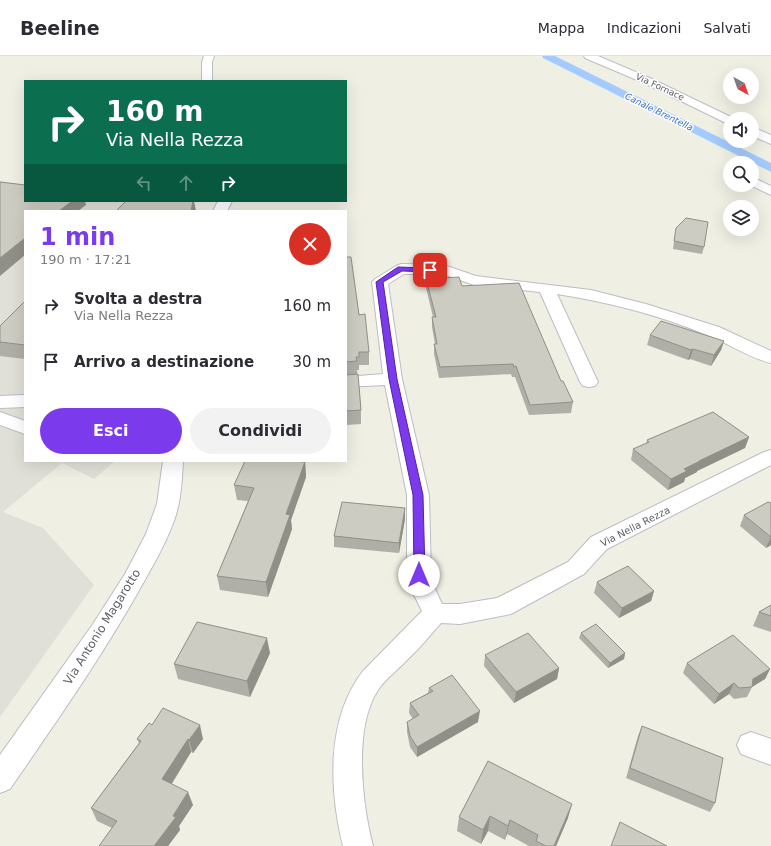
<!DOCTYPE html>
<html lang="it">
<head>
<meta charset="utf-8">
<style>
	:root { --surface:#fff; --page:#f2f2f3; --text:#2b2b33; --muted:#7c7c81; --line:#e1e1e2; --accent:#7c3aed }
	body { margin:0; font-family:"DejaVu Sans",sans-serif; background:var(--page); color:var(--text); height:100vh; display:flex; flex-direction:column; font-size:15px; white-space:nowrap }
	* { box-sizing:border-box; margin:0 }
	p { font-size:13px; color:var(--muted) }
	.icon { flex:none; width:22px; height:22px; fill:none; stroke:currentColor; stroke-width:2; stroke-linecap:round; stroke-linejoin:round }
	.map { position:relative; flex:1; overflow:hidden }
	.sheet { position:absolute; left:24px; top:154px; width:323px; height:252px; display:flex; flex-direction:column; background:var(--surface); border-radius:0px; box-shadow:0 4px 16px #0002 }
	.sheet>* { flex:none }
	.top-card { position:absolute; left:24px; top:24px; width:323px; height:122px; border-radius:0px; box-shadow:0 4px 16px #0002; background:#0b6e4f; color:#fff; overflow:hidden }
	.needle { width:26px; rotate:140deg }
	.controls { position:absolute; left:723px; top:12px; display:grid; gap:8px }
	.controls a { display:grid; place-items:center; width:36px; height:36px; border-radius:50%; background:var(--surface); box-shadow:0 4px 16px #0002; font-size:20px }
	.pin { position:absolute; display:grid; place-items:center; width:34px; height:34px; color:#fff; margin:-17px; border-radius:8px; box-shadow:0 2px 6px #0006 }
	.me { position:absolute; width:44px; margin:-22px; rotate:0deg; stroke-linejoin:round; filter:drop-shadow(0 0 3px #0008) }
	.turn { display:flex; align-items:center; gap:14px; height:84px; padding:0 16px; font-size:18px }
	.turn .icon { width:52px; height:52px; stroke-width:2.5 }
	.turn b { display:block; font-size:28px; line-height:34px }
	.lanes { display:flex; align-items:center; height:38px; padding:0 16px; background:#0003; justify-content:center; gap:20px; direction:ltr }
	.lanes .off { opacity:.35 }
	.round { display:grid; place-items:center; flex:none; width:42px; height:42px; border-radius:21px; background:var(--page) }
	.summary { display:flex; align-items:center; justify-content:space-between; height:68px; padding:0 16px }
	h1 { font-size:24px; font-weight:800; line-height:30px; color:var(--accent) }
	.cta { display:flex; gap:8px; margin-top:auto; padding:8px 16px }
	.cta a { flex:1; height:46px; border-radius:24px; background:var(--accent); color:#fff; font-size:16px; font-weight:800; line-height:46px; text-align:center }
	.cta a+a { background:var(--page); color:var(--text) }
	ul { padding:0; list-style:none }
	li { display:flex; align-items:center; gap:12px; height:56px; padding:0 16px }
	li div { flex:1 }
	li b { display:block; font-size:15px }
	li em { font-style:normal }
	header { display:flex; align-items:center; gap:24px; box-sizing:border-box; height:56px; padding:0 20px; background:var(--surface); border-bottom:1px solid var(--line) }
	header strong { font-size:19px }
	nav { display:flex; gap:22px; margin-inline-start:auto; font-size:14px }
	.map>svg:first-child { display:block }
	.industrial { fill:#e0e0d8 }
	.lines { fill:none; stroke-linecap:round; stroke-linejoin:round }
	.canal { fill:#a4cbff; fill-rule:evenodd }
	.minor-casing { stroke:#bbbdc4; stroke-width:2 }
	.tertiary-casing { stroke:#bbbdc4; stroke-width:2 }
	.minor { fill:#fff; fill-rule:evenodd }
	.tertiary { fill:#fff; fill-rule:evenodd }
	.wall { fill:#b0afa7 }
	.shaded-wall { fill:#908f88 }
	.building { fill:#cdccc2; stroke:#908f88 }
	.route { fill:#7c3aed; stroke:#51269a }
	.labels { text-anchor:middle; stroke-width:3; stroke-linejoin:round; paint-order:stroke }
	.far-street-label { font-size:9px; fill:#5c5f66; stroke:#fff }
	.far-water-label { font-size:9px; font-style:italic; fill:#3a6ecf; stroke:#fff }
	.street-label { font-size:10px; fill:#5c5f66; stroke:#fff }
	.near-street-label { font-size:12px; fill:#5c5f66; stroke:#fff }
</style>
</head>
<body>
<header>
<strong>Beeline</strong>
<nav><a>Mappa</a><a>Indicazioni</a><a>Salvati</a></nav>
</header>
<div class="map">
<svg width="771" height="790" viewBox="0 0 771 790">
	<rect width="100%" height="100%" fill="#f0efe4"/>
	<path class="industrial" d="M0,125l25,4v16h108l69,10h-177v250h90l-21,18 -32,-16 -59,49 40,16 51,57 -94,132z"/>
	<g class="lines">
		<path class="canal" d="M542,0h13l216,107v9l-228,-114z"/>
		<g class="minor-casing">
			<path id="minor" d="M204,0h10l-2,6v19h-10v-19z
				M752,121l19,9v9l-21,-10h2z
				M218,145h14l-5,10h-14z
				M401,208l43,1 32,11 115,14 55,14 73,23 52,24v12c-22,-5 -43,-20 -64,-28 -48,-20 -99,-33 -150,-41l41,88 -3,4 -6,1 -6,-1 -3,-4 -40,-90 -66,-7 -31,-11h-39l-16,10 14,95 27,116 2,80 5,16 6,13h18l37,-6 71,-36 23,-25 173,-85 7,-2v15l-164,84 -23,25 -73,40 -51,10 -19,-1c-11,12 -21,25 -33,36 -10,11 -22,19 -30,31 -25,38 -16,114 -5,156h-30c-14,-56 -17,-127 20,-175l59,-60 -10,-20 -5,-16v-80l-22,-110 -39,2v-10l37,-3 -11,-92 3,-3 21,-13z
				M25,339v12l-25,1v-12z
				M0,356l25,9v13l-25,-9z
				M163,405h20c-1,19 -2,39 -8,57 -9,26 -24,51 -38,76 -38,67 -83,131 -127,195l-10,4v-38l93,-131 32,-50 21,-40 11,-30z
				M751,676l20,7v26l-30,-11 -4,-9 4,-9z"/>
		</g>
		<g class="tertiary-casing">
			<path id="tertiary" d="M584,0h14l54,23 83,40h-5v5l-4,-1 -82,-40 -59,-25z
				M752,71l19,8v9l-19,-8z"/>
		</g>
		<use href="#minor" class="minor"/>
		<use href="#tertiary" class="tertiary"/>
	</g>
	<path class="wall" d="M676,172l28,19 -2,7 -29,-5z
		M346,201l13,58 10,37v13h-10v5h-2l4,40v14l-15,1z
		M426,223l36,7 99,95 12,21 -2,11 -42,2 -14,-38h-3l-1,-3 -72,4 -5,-24v-10h1l-3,-17v-10h1l-7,-29z
		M25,245v58l-25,-3v-14z
		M650,279l74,6 -3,9 -10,16 -21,-7 -2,1 -41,-15z
		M749,381l-4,11 -48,23v1l-12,6 -1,4 -16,8 -37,-30 2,-11 13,-5 1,-4z
		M305,406l1,15 -15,43 1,9 -24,68 -48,-7 -3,-14 31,-75 -11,-1 -3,-15z
		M771,447v42l-5,3 -26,-22 4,-11z
		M405,452v11l-6,34 -65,-6v-11z
		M597,526l57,9 -3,10 -32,17 -25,-25z
		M771,549v27l-18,-6 6,-14z
		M581,577l44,20 -1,6 -16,9 -29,-30z
		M270,597l-20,44 -72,-18 -4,-15z
		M485,599l74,13 -2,11 -43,24 -30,-37z
		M687,607l83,6 -5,10 -13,8 -5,10 -13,2 -5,-5 -15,10 -31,-31z
		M429,632l49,34 -61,35 -7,-10 -3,-15v-10l6,-3 -4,-6 1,-10 18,-10z
		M152,669l51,14 -10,14 -2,-1 -19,32 21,21 -14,21 1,4 -12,16h-69l13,-18 -15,-7 -6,-13 48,-65 -2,-4z
		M642,670l73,77 -5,9 -84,-34 12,-42z
		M488,705l80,57 -12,28h-27l-22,-12 -2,6 -17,-9 -7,13 -24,-13 2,-14z"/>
	<path class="shaded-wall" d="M72,145h13l1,4 -8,6h-19z
		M193,145h1l2,10h-5z
		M25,182v17l-25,21v-18z
		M724,285l-3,9 -10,16 3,-11z
		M693,293l-3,10 -2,1 3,-10z
		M749,381l-4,11 -48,23v1l-12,6 -1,4 -16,8 3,-11 13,-10 15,-8z
		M305,406l1,15 -15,43 1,9 -24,68 -2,-15 20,-68z
		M405,452v11l-6,34v-10z
		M771,481v8l-5,3z
		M654,535l-3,10 -32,17 3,-10z
		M267,582l3,15 -20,44 -3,-16z
		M625,597l-1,6 -16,9 2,-5z
		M559,612l-2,11 -43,24 2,-11z
		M770,613l-5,10 -13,8 1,-8z
		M734,627l-5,11 -15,10 5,-10z
		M480,655l-2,11 -61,35v-10z
		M200,669l3,14 -10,14 -4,-13z
		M188,683l3,13 -25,40 -4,-13z
		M188,736l5,13 -14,21 1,4 -12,16h-14l19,-30z
		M572,748l-4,14 -12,28h-2z
		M490,760l-2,15 -7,13 2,-14z
		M510,764l-3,14 -2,6 3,-14z"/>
	<path class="building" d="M0,126l25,3v16h47l-13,10h-34v27l-25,20z
		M126,145h67l-2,10h-75z
		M686,162l22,4 -4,25 -30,-6 2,-13z
		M346,201h5l8,58 6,-1 4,38h-10v5h-3l1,4 -11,1z
		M459,221l3,9 57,-3 42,98h2l10,21 -43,3 -14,-39 -2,1 -1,-3 -73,3 -6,-23h3l-5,-27h4l-10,-38z
		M25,245v44l-25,-3v-16z
		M661,265l63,20 -10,14 -21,-6 -2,1 -41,-15z
		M358,318l3,36 -15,1v-36z
		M713,356l36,25 -50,24h1l-16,8 3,2 -16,8 -38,-30 16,-7 -2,-2z
		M245,405h49l11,1 -19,52 4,1 -24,67 -49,-6 37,-88 -20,-3z
		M342,446l63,6 -6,35 -65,-7z
		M768,446l3,1v34l-27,-22z
		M628,510l26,25 -32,17 -25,-26z
		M771,549v11l-12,-4z
		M197,566l70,16 -20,43 -73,-17z
		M596,568l29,29 -15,10 -29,-30z
		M528,577l31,35 -43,24 -31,-37z
		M733,579l37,34 -17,10 -1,8 -13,1 -5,-5 -15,11 -32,-31z
		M452,619l28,36 -63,36 -7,-11 -3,-14 12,-7 -9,-12 23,-12 -4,-3z
		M163,652l37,17 -11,15 -1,-1 -26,40 26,13 -15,24 3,1 -22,29h-55l18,-25 -26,-13 50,-67 -4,-2 12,-16 3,2z
		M642,670l81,32 -8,45 -85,-35z
		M488,705l84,43 -18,42h-8l-10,-5 2,-6 -28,-15 -2,6 -18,-10 -7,14 -24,-13z
		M620,766l47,24h-56z"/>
	<path class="route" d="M398,211l32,1 3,2 -3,2 -28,-1 -19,11 14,97 26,116 2,80 -2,3h-7l-2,-3 -1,-80 -24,-116 -13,-97z"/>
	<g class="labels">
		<g class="far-street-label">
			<text transform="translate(660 31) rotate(25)" y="3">Via Fornace</text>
		</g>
		<g class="far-water-label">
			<text transform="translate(659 56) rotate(26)" y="3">Canale Brentella</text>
		</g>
		<g class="street-label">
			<text transform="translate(635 470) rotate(-27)" y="4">Via Nella Rezza</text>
		</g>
		<g class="near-street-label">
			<text transform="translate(102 571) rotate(-58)" y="4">Via Antonio Magarotto</text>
		</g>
	</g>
</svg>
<div class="controls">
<a><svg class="needle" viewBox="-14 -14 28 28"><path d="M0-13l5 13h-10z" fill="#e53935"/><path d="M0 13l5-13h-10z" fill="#7c7c81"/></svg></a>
<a><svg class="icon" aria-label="sound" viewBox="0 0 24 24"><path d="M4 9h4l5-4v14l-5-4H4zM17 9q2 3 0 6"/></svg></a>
<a><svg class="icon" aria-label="search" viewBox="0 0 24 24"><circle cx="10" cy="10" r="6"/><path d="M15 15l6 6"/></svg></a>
<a><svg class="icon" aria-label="layers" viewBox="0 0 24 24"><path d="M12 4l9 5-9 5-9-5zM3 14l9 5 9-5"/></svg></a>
</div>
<div class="pin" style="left:430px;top:214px;background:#d93025"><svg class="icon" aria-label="arrive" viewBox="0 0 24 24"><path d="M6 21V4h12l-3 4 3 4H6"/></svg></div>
<svg class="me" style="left:419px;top:519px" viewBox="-20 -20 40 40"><circle r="19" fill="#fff"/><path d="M0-13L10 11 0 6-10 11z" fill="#7c3aed"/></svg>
<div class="top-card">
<div class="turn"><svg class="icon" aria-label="right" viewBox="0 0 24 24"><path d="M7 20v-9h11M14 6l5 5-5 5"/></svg><div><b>160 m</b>Via Nella Rezza</div></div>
<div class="lanes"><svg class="icon off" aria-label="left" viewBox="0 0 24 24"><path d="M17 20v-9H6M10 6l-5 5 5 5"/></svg><svg class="icon off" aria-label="ahead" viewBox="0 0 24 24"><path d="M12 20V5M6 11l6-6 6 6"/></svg><svg class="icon" aria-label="right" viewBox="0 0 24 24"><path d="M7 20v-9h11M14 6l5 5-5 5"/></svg></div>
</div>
<section class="sheet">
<div class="summary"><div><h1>1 min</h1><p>190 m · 17:21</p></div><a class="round" style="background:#d93025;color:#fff"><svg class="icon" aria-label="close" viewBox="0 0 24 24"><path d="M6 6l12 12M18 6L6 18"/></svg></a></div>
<ul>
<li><svg class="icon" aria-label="right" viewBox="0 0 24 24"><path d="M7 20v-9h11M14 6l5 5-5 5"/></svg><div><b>Svolta a destra</b><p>Via Nella Rezza</p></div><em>160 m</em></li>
<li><svg class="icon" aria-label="arrive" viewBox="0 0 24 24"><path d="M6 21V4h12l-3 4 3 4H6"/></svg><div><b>Arrivo a destinazione</b></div><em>30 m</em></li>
</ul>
<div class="cta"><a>Esci</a><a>Condividi</a></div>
</section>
</div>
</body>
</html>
